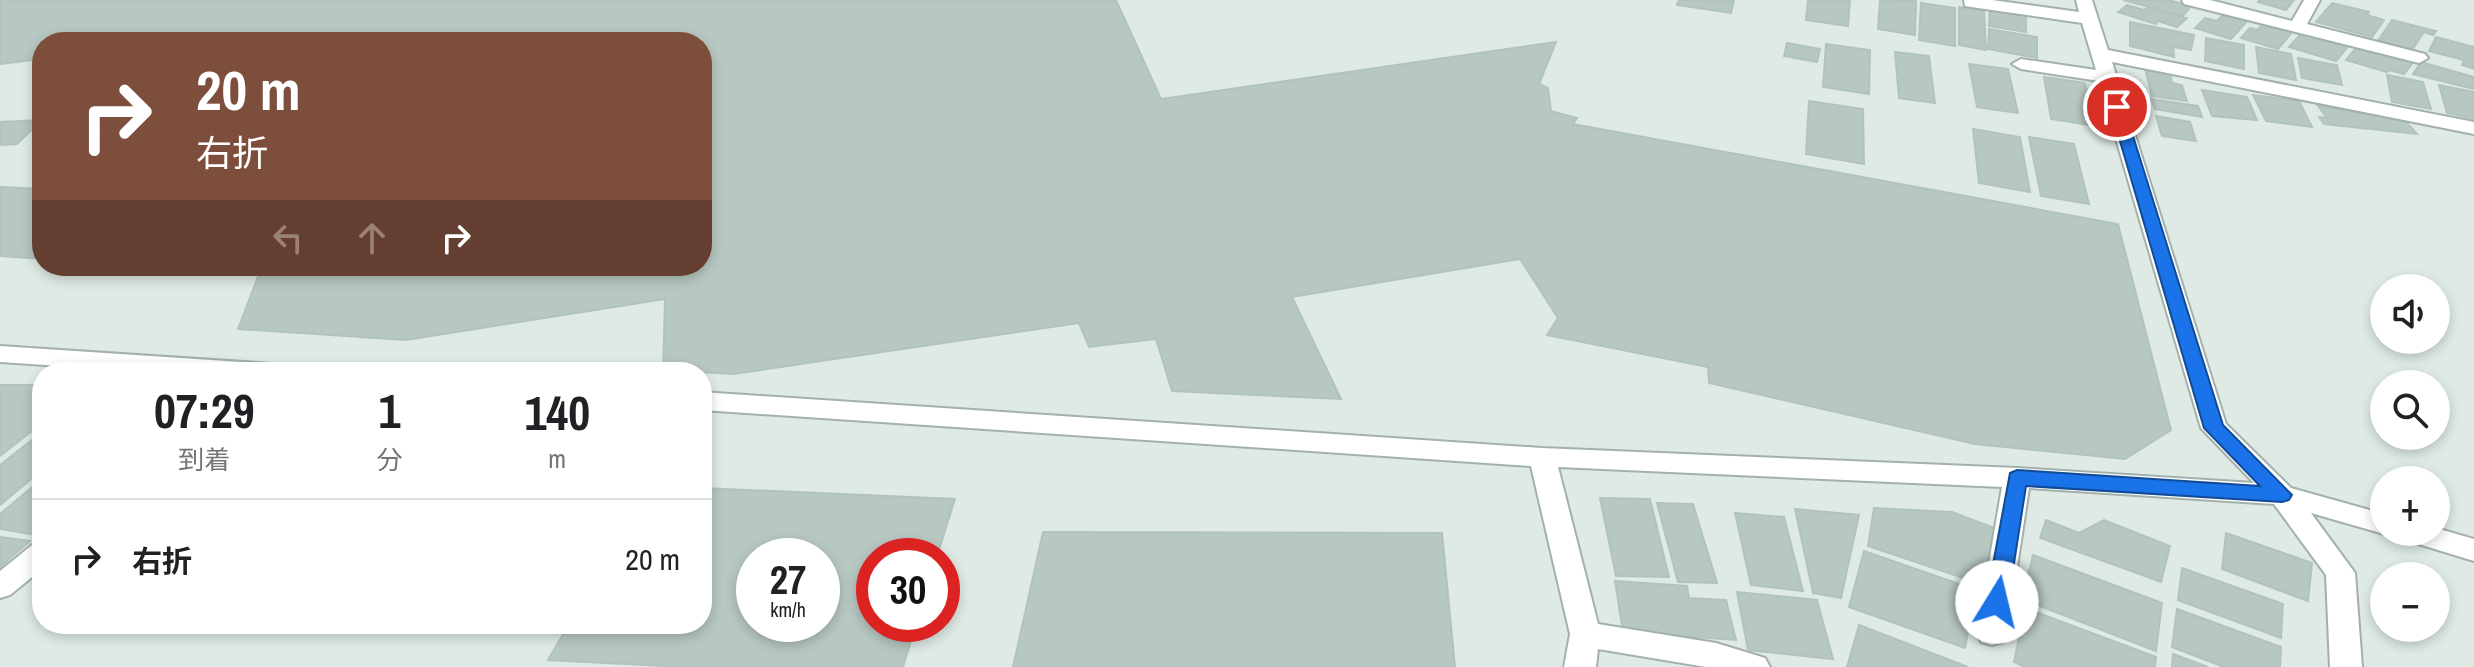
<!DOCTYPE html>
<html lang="ja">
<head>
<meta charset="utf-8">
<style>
	:root { --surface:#fff; --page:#f6f6f6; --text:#202124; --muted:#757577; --line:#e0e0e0 }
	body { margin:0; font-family:"Archivo Narrow","Noto Sans JP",sans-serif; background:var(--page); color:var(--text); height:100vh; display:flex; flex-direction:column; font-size:30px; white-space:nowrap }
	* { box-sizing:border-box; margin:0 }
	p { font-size:26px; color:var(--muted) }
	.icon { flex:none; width:44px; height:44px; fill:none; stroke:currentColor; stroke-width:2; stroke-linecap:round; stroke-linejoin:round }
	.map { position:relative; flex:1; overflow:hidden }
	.drawer { position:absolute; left:32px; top:362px; width:680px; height:272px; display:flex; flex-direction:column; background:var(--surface); border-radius:32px; box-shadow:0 4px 12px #0003 }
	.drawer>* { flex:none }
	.banner { position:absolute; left:32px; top:32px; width:680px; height:244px; border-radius:32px; box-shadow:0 4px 12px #0003; background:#7d4e3c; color:#fff; overflow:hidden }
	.tools { position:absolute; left:2370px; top:274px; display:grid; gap:16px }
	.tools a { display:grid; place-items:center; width:80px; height:80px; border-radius:50%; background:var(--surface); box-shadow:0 4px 12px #0003; font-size:40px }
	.speed { position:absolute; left:736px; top:538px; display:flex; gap:16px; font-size:40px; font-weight:700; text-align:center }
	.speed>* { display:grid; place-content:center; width:104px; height:104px; border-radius:50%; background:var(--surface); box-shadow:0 4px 12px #0003; line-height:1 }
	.speed small { font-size:20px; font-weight:400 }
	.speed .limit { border:12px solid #d22; background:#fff; color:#111 }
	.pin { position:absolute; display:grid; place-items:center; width:68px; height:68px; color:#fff; margin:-34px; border:4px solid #fff; border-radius:50%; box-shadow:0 2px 8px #0007 }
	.me { position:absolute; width:88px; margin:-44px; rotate:9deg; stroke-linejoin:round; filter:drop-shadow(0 0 6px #0008) }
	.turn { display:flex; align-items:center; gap:28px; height:168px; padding:0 32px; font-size:36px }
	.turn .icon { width:104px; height:104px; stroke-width:2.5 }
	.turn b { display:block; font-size:56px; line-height:68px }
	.lanes { display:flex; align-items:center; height:76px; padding:0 32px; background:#0003; justify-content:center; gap:40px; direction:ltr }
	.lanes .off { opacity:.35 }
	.eta { display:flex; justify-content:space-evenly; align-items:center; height:136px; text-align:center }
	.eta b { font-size:48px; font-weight:800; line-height:56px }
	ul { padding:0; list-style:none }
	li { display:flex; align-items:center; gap:24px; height:120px; padding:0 32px; border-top:2px solid var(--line) }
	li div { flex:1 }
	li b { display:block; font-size:30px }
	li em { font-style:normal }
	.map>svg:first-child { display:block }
	.building { fill:#b7c7c1; stroke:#b2c3bd; stroke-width:2; fill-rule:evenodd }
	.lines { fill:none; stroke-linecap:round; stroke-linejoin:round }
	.minor-casing { stroke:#a2b1ac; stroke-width:4 }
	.minor { fill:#fff; fill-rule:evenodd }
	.route { fill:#1a73e8; stroke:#114b97; stroke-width:2 }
</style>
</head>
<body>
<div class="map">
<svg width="2474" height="667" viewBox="0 0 2474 667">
	<rect width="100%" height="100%" fill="#dfeae5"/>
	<path class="building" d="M0,0h1116l45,99 395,-57 -17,42 9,4 3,23 26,7 -4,6 545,100 53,206 -46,29 -150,-15 -266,-61 -1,-16 -161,-32 11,-17 -38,-59 -228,38 49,102 -169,-8 -16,-52 -67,8 -10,-24 -345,51 -71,-4 2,-71 -259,41 -168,-11 24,-63h440v-224h-660v17l-42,5z
		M1679,0h55l-3,13 -54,-8z
		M1808,0h42l-2,26 -42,-6z
		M1880,0l36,1 -1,34 -37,-6z
		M2123,0h45l23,6 -8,10z
		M2260,0h34l-8,10 -28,-8z
		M1921,3l34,5v38l-36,-6z
		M2332,3l37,9 -2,3 17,5 -12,17 -56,-15z
		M2127,5l17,5 4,-3 39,11 -10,9 -19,-6 -2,3 -38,-12z
		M1959,7l25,4 2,39 -27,-5z
		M1990,8l36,6v18l-37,-6z
		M2225,13l23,7 -17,19 -36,-11 10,-10 12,3z
		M2392,20l44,11 -3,4 -9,-3 -12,18 -34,-9z
		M2130,22l64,13 -3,15 -18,-3 1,10 -44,-11z
		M2273,24l21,6 -16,19 -37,-11 9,-10 7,2 4,-4 9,2z
		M1989,29l48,8v21l-49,-9z
		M2319,33l33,9 -16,19 -47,-14 10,-11 14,4z
		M2436,37l38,10v22l-12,-4 2,-5 -35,-9z
		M2206,38l38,7v24l-39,-8z
		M1787,43l33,6 -3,13 -33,-6z
		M1826,44l44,6 -1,44 -46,-7z
		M2256,47l35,7 5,26 -37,-7z
		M2356,48l18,5 3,-4 38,11 -11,14 -15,-4 -2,2 -41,-12z
		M1895,52l34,4 6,47 -36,-5z
		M2298,58l39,7 5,20 -40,-7z
		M2421,62l53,15v12l-61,-15z
		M1969,64l39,5 10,44 -41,-6z
		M2145,69l25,4 2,10 10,2 5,16 -35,-5z
		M2387,75l36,7 8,27 -39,-7z
		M2044,77l41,6 10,43 -44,-7z
		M2439,85l35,7v27l-27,-6z
		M2202,90l45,7 10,23 -45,-4z
		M2253,95l46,6 13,26 -46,-6z
		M2151,99l47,7 4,11 -47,-8z
		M1809,101l54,8 1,55 -58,-10z
		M2318,106l86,14 13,14 -93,-10 -5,-7 8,1z
		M2156,116l34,6 6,19 -34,-5z
		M42,120l-25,24 -17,1v-23z
		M1973,129l47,8 10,55 -51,-9z
		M2029,137l45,7 15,60 -48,-8z
		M0,187l42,2v70l-42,-3z
		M0,385h42v38l-42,33z
		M42,432v38l-42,35v-40z
		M42,479v50l-6,6 -36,-6v-15z
		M702,488l253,11 -18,57h-63v68h42l-13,43h-219l-136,-7 21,-36h133zM754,556h68v68h-68z
		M1600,498l50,1 19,78 -53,-1z
		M1657,503l36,1 24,79 -39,-1z
		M1874,508l78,4 42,16 -10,57 -116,-39z
		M1795,509l64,6 -18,83 -28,-5z
		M1735,513l49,4 19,74 -52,-6z
		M2046,520l33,13 25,-13 66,26 -9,36 -121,-44z
		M1043,532l399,1 13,134h-442z
		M2226,533l86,30 -4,38 -86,-32z
		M0,537l30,4 -30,26z
		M1864,551l112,39 -11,58 -116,-41z
		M2033,555l129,48 -6,48 -134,-52z
		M2182,568l101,36 -2,34 -103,-38z
		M1615,581l72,5 2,12 37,2 10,40 -113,-8z
		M1737,592l80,8 16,59 -85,-9z
		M2025,608l131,49 -1,10h-130l-11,-5z
		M2177,609l104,38 -1,20h-56l-52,-20z
		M1859,625l109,42h-121z
		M2173,654l35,13h-36z"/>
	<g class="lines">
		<g class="minor-casing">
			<path id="minor" d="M1964,0h28l87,12 -3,-12h16l16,50 366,72v12l-362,-72 114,362 65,64 93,26v18h8l-8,2 -73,-21 44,60 7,94h-32l-4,-92 -52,-71 -245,-16 -22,145 -4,9 -11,3 -11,-3 -4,-9 25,-146 -444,-20 40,157 118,19 49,15 5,9h-64l-108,-18 -2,18h-32l6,-33 -39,-168 -829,-56v-18l840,56 475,20 237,15 -53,-55 -102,-347 -78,-12 -9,-5 9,-5 75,11 -14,-47 -111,-16 -6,-1z
				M2182,0h28l82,21 12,-21h16l-13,24 118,30 3,4 -9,5 -235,-59z
				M0,346l273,18 9,2 3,6h-133l-152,-10z
				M2436,528l38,11v22l-72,-22 -4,-7h38z
				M42,542v27l-32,26 -10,3v-27l32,-26z"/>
		</g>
		<use href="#minor" class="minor"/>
	</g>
	<path class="route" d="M2117,102l7,5 99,318 69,70 -3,5 -7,2 -256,-16 -18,116 -3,6 -8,3 -8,-3 -3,-6 24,-129 7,-3 243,16 -56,-58 -94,-321z"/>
</svg>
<div class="tools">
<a><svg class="icon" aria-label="sound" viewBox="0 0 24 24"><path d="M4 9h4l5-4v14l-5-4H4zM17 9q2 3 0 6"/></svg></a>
<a><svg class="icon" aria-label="search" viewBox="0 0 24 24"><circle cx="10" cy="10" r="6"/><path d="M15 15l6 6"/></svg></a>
<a>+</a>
<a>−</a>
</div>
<div class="speed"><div>27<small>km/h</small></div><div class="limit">30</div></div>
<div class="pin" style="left:2117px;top:107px;background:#d93025"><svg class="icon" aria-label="arrive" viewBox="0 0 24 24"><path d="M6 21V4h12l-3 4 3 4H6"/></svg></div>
<svg class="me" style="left:1997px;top:602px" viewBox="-20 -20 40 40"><circle r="19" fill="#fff"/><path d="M0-13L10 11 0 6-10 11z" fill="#1a73e8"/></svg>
<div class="banner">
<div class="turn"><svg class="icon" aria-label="right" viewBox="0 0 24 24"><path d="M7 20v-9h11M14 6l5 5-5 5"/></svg><div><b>20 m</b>右折</div></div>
<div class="lanes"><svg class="icon off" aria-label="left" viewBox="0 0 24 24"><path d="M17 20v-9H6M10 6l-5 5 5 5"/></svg><svg class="icon off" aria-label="ahead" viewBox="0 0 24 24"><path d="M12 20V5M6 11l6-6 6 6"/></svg><svg class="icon" aria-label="right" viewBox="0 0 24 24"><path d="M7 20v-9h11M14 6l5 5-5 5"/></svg></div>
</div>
<section class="drawer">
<div class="eta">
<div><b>07:29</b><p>到着</p></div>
<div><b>1</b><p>分</p></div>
<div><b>140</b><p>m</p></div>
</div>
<ul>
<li><svg class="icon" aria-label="right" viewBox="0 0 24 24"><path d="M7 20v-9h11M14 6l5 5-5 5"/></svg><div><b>右折</b></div><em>20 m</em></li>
</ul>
</section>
</div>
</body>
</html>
